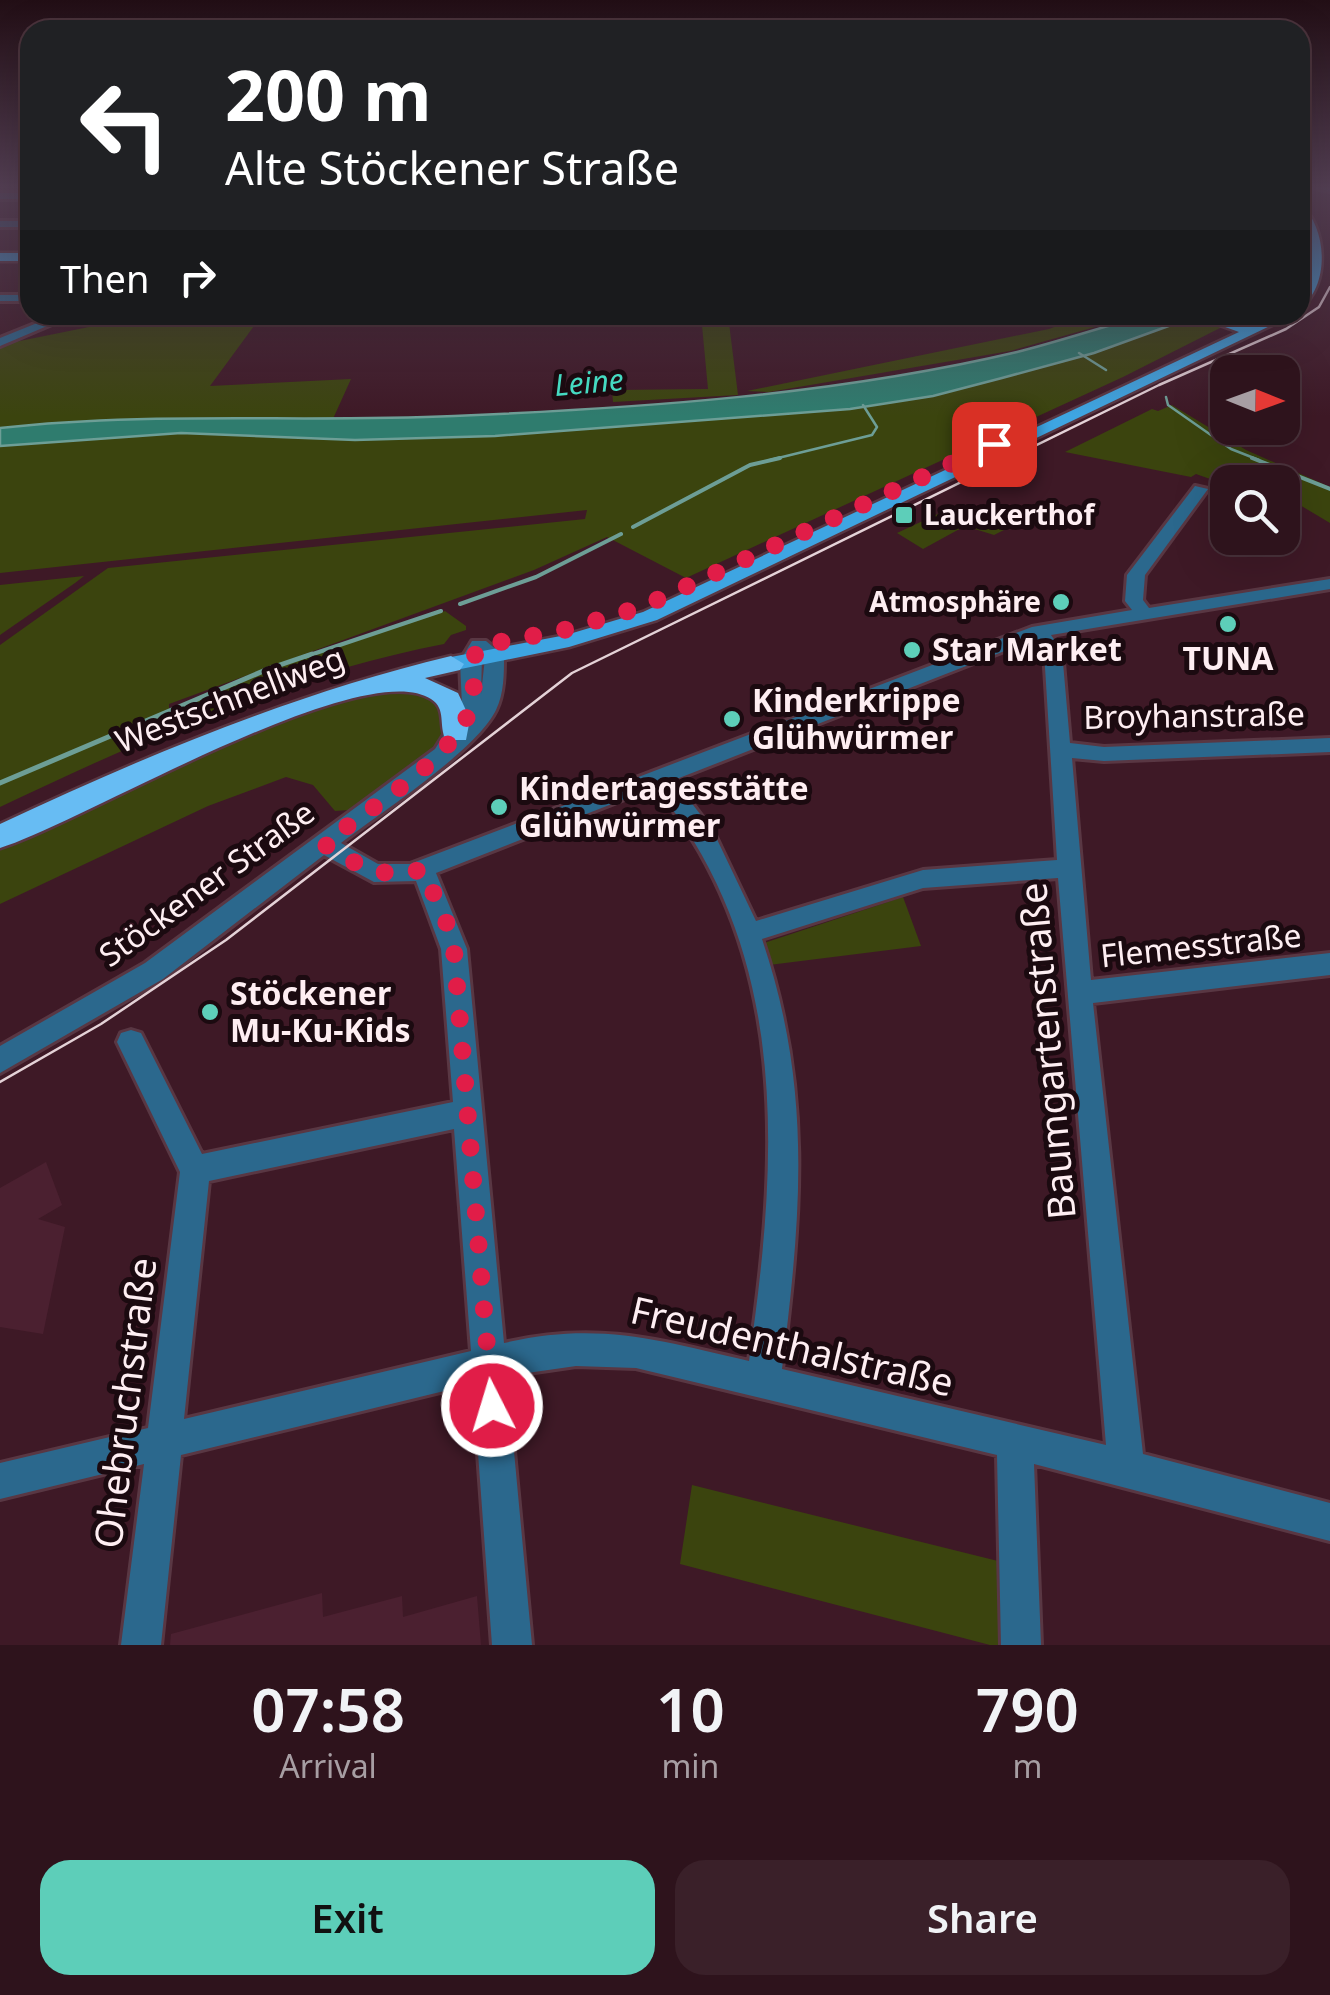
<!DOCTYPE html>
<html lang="en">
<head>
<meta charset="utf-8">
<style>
	:root { --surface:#2e131c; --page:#3a2029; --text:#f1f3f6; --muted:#a79ea3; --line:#49323b; --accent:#5dceb9 }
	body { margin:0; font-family:"Noto Sans",sans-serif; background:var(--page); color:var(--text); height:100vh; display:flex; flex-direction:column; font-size:38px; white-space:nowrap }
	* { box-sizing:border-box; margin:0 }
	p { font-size:32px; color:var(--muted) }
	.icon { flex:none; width:55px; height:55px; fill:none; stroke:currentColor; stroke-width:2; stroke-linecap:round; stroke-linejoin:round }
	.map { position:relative; height:1645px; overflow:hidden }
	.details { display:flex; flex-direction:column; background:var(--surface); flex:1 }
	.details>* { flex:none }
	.hud { position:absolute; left:20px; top:20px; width:1290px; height:305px; border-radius:30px; box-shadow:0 10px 40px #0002,0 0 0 2px var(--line); background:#202124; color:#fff; overflow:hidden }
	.needle { width:65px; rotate:91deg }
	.buttons { position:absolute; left:1210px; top:355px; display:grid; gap:20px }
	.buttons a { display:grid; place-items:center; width:90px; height:90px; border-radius:20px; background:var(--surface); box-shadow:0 10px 40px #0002,0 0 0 2px var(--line); font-size:50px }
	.pin { position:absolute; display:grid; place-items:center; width:85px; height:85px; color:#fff; margin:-42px; border-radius:20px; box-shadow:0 5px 15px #0006 }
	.me { position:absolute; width:110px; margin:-55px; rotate:355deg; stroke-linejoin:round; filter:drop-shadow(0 0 8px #0008) }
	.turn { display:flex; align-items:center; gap:35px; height:210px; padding:0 40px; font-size:45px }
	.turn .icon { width:130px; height:130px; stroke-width:2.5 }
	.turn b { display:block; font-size:70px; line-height:85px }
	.then { display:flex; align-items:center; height:95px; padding:0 40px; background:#0003; gap:20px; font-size:38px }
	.eta { display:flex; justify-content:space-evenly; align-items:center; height:170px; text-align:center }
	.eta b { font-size:60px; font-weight:600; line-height:70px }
	.button { display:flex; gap:20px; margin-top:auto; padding:20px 40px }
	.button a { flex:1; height:115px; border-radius:30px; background:var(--accent); color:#111; font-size:40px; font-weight:600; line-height:115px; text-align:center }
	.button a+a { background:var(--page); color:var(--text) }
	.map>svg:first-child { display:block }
	.built { fill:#4b2030 }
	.green { fill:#3b440e }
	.water { fill:#2f7c6e; stroke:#6d9e96; stroke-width:2.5 }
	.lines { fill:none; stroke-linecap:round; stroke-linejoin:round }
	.stream-far2 { stroke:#6d9e96; stroke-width:2.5 }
	.stream-far1 { stroke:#6d9e96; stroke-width:4 }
	.stream { stroke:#6d9e96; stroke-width:5 }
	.minor-casing { stroke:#593743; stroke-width:6 }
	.major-casing { stroke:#593743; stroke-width:5 }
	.highway-casing { stroke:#593743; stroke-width:5 }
	.minor { fill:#2b688d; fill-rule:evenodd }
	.major { fill:#3ea5e2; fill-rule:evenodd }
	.highway { fill:#67bcf3; fill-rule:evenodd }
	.tram { stroke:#e4d2d7; stroke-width:2.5 }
	.route { stroke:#e11d48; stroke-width:18; stroke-dasharray:0 32.4 }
	.poi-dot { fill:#5dceb9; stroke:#1b0a10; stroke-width:4 }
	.labels { text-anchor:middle; stroke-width:10; stroke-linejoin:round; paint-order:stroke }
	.far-poi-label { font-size:28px; font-weight:bold; fill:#feeef2; stroke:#1b0a10; text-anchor:start }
	.far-water-label { font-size:30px; font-style:italic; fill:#45dac1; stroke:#1b0a10 }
	.poi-label { font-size:32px; font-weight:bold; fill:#feeef2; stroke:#1b0a10; text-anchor:start }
	.street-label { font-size:32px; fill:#feeef2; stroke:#1b0a10 }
	.near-street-label { font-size:38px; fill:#feeef2; stroke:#1b0a10 }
</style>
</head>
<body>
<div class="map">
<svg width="1330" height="1645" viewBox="0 0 1330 1645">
	<rect width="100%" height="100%" fill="#3e1926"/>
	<path class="built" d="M46,1162l16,43 -24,14 27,8 -22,107 -43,-7v-139z
		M322,1593l1,24 79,-21 1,21 74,-21 4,49h-311l1,-11z"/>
	<path class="green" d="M148,315h114l-52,71 141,-7 -19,42c-112,-2 -221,-6 -332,7v-83z
		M701,315h27l10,80 -125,7 -1,-12 96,-1z
		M1086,315h52l-128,36 -241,41 -22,-1 302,-62z
		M1195,317l27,10 -99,50 -437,201 -79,-41 -73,33 -365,134v5l100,-39 176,-59 21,15v4l-15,5 -7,9c-159,31 -298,94 -444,163v-162l108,-77 477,-49 2,-9 -587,63v-127l181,-13 174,7 140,-4 355,-27 83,-13 69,-18 92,-25z
		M1172,405l74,45 84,37v36l-47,-28 -1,-13 -55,3 -31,-11 -5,3 -126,-25 87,-43 6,2z
		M959,504l51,23 -16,8 -29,-9 -42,23 -26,-16z
		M84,576l-9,7 -75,52v-50z
		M397,689l39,8 15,25 -20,28 -82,60 -14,1 -22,-26 -27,-8 -78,29 -208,98v-54c127,-63 258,-132 397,-161z
		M903,897l18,49 -152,19 -5,-22z
		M692,1485l314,78 2,82h-18l-310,-81z"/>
	<path class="water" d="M1148,315h51l-105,38 -92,25 -69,18 -83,13 -355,27 -140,4 -174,-7 -181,13v-18c151,-17 302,-5 454,-12 187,-8 380,-21 563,-64 44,-11 87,-26 131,-37z"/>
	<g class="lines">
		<path class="stream-far2" d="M1079,353l27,17
			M1166,397l2,8 63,44 28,11
			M770,460l102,-25 5,-8 -14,-22"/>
		<path class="stream-far1" d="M1252,458l78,31
			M633,527l117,-62 30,-7
			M460,604l76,-27 85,-43
			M304,657l137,-46"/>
		<path class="stream" d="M0,783l268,-114 44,-15"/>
		<g class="minor-casing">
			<path id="minor" d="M1314,186h16v5l-14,-3z
				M0,193h30v6h-30z
				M0,221h30v6h-30z
				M0,295h30v6h-30z
				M57,315h16l-73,31v-8z
				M1195,486l13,3 -63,86 -2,25 6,8 181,-29v10l-279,46 11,16 8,92 34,4 226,-9v14l-226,9 -32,-3 19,222 239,-27v22l-237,28 50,451 187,49v38l-296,-77 7,181h-40l-4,-190 -361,-87 -60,-2 -69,10 25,269h-40l-19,-261 -292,71 -20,190h-40l23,-181 -144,35v-36l148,-35 32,-256 -63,-130 4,-9 10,-3 10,3 61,121 251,-52 -12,-153 -25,-68 -42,1 -50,-27 -161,124 -163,94v-27l145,-83 290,-214 27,-43 -2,-45 12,-20h14l18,15c0,18 0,37 -8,54 -20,41 -116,103 -155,133l37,21h32l622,-237 100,-17 -7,-9 2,-26zM1035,639l9,12 13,209 -134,10 -167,51 -43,-90 -39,-51zM482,656l3,2 -4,36zM655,787c137,166 123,374 94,574 -90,-21 -152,-40 -245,-18l-37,-394 -31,-76zM1058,878l48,567 -324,-76c19,-154 31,-279 -20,-430l161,-51zM454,1129l17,222 -287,68 25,-238z"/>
		</g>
		<g class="major-casing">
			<path id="major" d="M1300,204c28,23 30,83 0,104l12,-51 -12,-38z
				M0,253h30v8h-30z
				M1192,315h20l38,12 25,-12h18l-636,305 -88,27 -118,24 -11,-7 11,-7 115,-22 77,-23 596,-280z"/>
		</g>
		<g class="highway-casing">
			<path id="highway" d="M451,656l13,8 -4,6 -35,8 33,15 12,26 -4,21h-20c-8,-14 1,-31 -15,-41 -68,-45 -350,124 -431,149v-24c147,-69 293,-130 451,-168z"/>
		</g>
		<use href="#minor" class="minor"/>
		<use href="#major" class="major"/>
		<use href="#highway" class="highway"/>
		<path class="tram" d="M0,1082l101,-58 125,-84 346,-267 587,-288 127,-56 33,-22 11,-20"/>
	</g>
	<linearGradient id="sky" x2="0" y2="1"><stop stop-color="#220e15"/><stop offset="0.45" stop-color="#523e52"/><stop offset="1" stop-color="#523e52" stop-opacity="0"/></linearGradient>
	<rect width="1330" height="416" fill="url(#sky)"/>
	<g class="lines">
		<path class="route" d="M492,1406l-38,-456 -7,-26 -24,-55c-41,12 -65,-3 -99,-25 46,-37 120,-78 145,-131 12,-24 -4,-43 10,-67l85,-16 78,-23 352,-163"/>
	</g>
	<g class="poi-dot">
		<rect x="894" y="505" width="20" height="20" rx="5"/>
		<circle cx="1061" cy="602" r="10"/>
		<circle cx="1228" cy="624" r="10"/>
		<circle cx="912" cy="650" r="10"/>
		<circle cx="732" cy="719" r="10"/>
		<circle cx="499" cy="807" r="10"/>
		<circle cx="210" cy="1012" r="10"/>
	</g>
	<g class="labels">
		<g class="far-poi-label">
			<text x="924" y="525">Lauckerthof</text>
			<text x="1041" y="612" text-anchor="end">Atmosphäre</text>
		</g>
		<g class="far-water-label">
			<text transform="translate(589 383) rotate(-5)" y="10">Leine</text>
		</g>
		<g class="poi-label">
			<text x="932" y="661">Star Market</text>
			<text x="1228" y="670" text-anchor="middle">TUNA</text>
			<text x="752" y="712">Kinderkrippe<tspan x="752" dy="37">Glühwürmer</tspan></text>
			<text x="519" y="800">Kindertagesstätte<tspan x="519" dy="37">Glühwürmer</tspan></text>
			<text x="230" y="1005">Stöckener<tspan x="230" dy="37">Mu-Ku-Kids</tspan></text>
		</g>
		<g class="street-label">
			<text transform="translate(230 700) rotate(-21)" y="11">Westschnellweg</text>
			<text transform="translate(1194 716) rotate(-1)" y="11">Broyhanstraße</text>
			<text transform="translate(207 884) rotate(-36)" y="11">Stöckener Straße</text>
			<text transform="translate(1201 946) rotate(-6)" y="11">Flemesstraße</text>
		</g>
		<g class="near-street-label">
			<text transform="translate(1048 1051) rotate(-95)" y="13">Baumgartenstraße</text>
			<text transform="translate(792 1347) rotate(13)" y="13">Freudenthalstraße</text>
			<text transform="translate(126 1403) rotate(-83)" y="13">Ohebruchstraße</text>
		</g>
	</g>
</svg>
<div class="buttons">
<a><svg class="needle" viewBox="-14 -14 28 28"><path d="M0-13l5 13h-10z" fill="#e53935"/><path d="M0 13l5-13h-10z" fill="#a79ea3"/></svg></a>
<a><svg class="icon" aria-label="search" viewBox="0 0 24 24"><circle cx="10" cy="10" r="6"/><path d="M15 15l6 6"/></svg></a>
</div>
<div class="pin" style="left:994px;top:444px;background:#d93025"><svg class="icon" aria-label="arrive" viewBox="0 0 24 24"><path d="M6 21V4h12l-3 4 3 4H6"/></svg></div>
<svg class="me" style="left:492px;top:1406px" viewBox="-20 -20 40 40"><circle r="17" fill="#e11d48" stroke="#fff" stroke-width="3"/><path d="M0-11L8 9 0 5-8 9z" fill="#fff"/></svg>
<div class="hud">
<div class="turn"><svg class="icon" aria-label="left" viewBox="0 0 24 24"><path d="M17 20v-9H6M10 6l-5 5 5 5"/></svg><div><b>200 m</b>Alte Stöckener Straße</div></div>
<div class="then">Then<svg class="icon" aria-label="right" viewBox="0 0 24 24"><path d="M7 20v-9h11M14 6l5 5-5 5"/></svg></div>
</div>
</div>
<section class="details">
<div class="eta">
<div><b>07:58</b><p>Arrival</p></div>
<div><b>10</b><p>min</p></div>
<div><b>790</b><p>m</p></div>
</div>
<div class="button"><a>Exit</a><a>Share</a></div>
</section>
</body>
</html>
